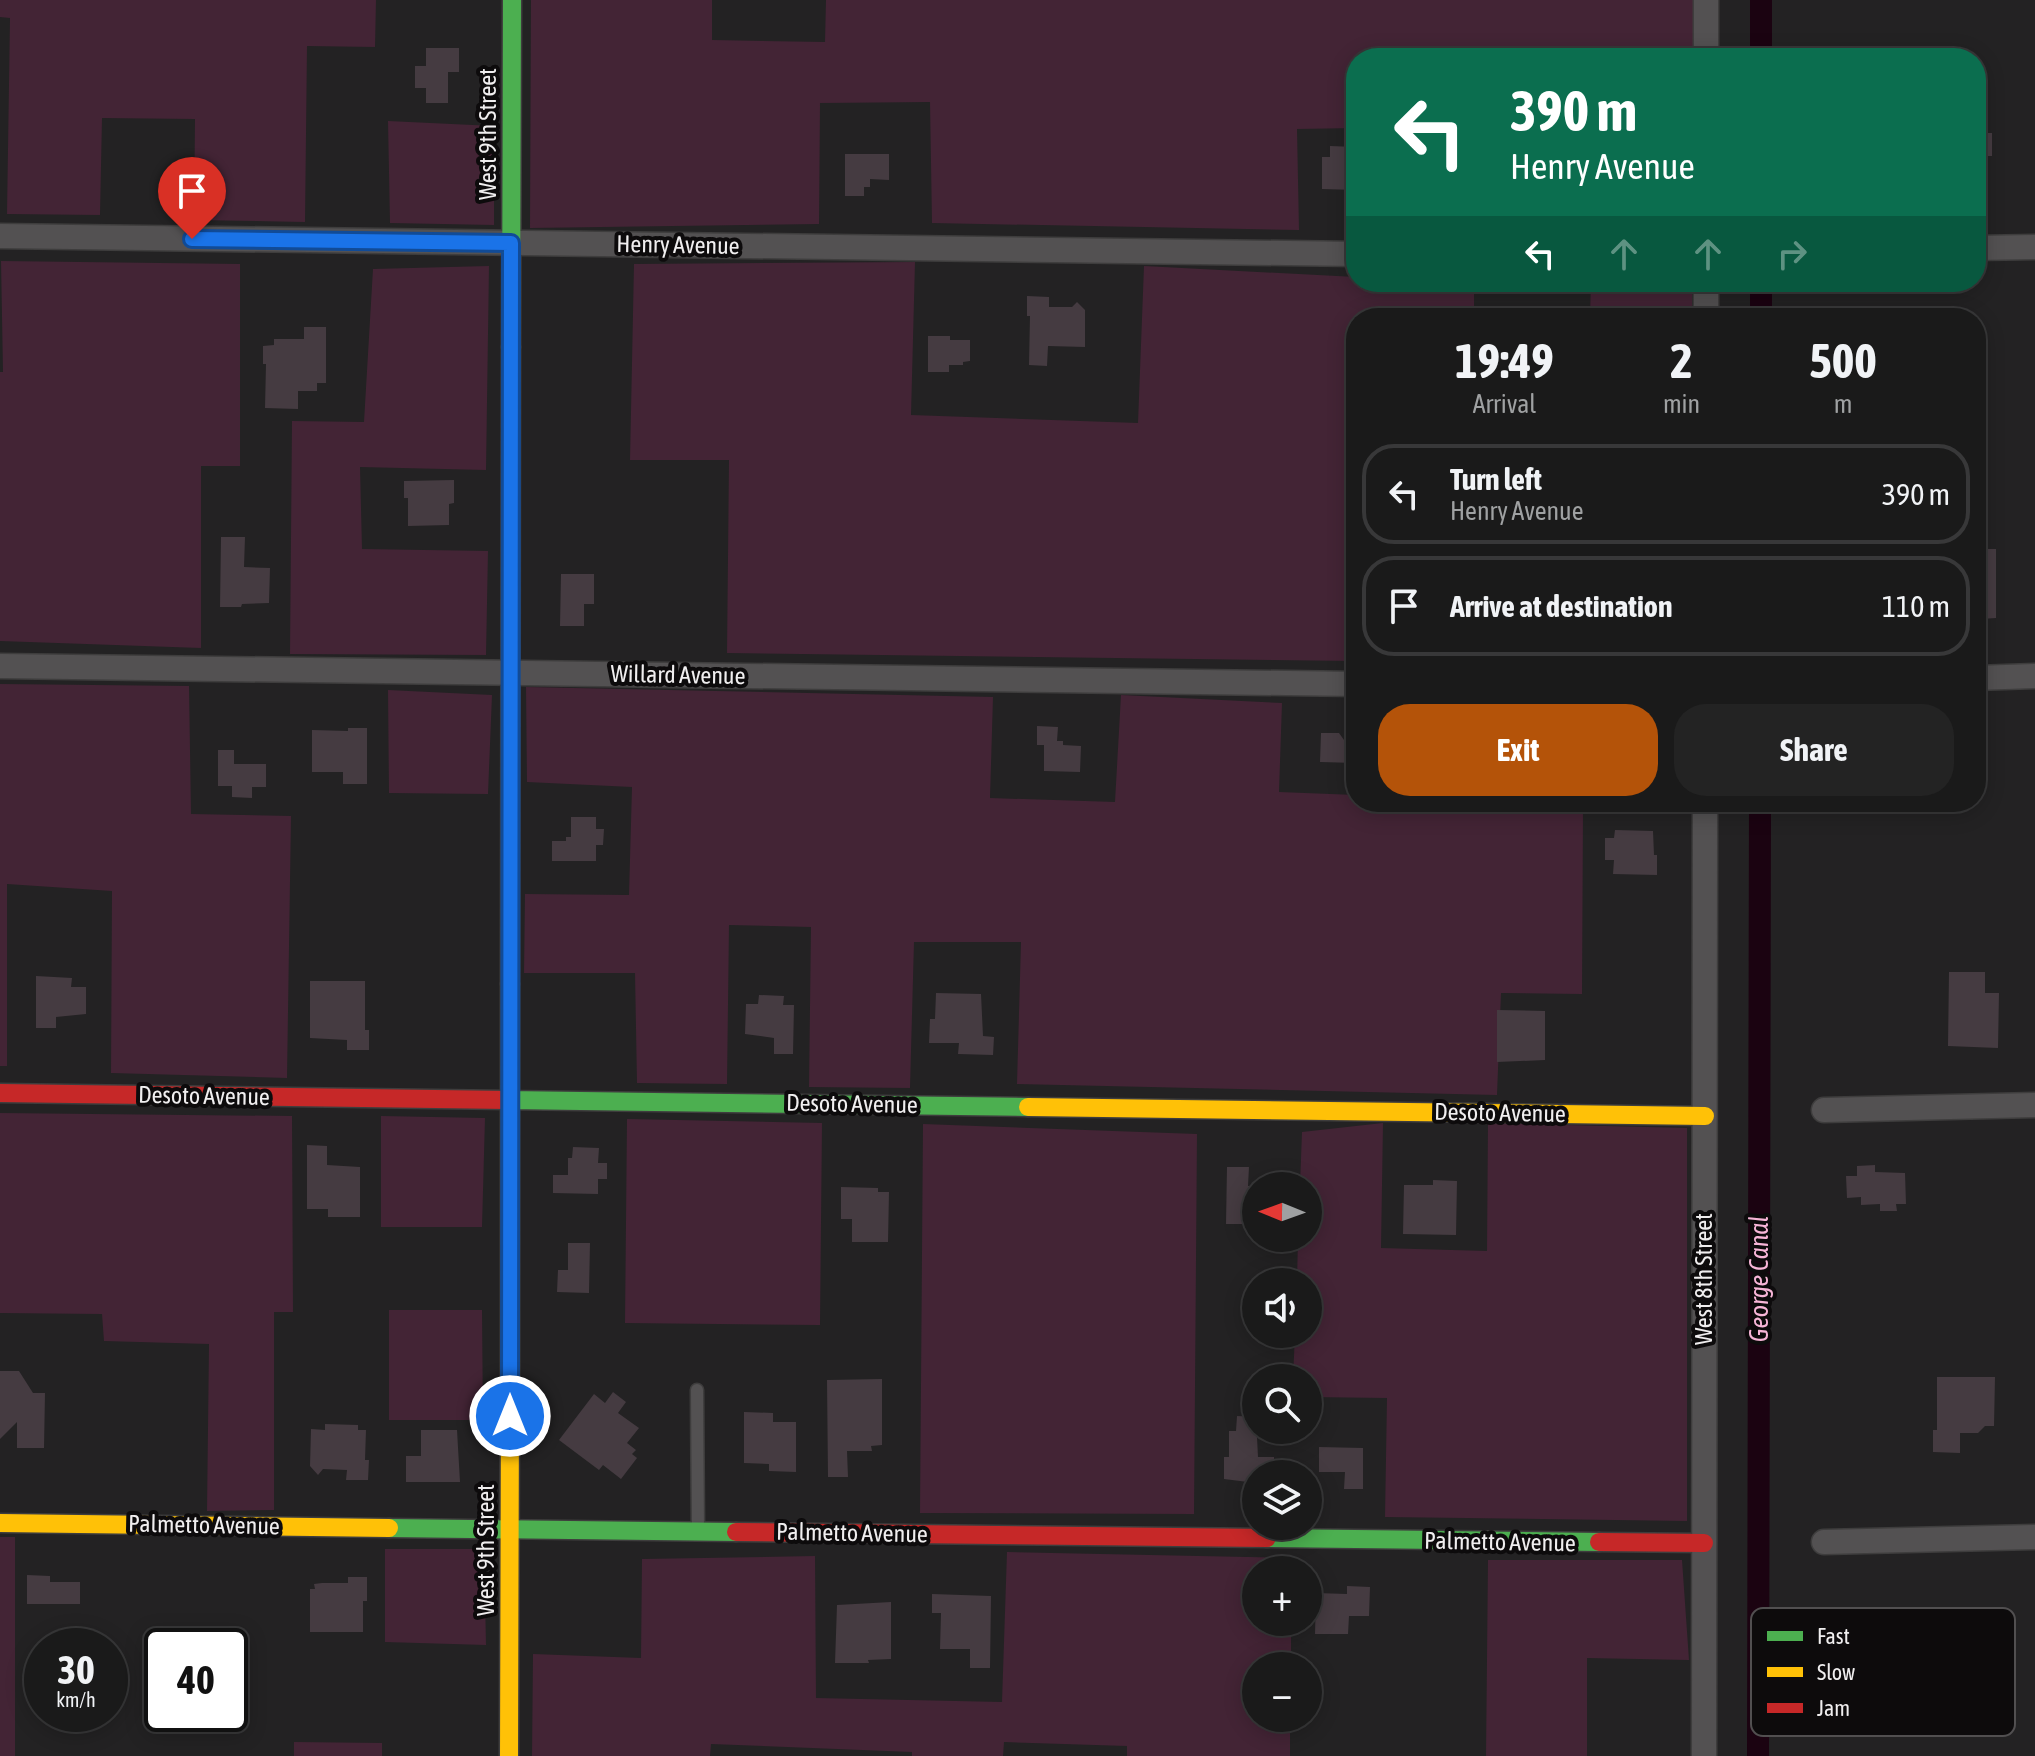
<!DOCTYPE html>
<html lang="en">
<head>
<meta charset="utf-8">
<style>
	:root { --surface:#1a1a1a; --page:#232323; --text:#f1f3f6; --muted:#9fa1a2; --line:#383839; --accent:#b45309 }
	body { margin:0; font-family:"Asap Condensed",sans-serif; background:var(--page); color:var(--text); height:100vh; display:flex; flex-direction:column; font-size:30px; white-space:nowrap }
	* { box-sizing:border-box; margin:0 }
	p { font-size:26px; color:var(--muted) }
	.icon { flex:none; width:44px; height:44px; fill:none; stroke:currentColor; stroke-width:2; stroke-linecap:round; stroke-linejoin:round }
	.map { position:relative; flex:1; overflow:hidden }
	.panel { position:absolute; left:1346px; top:308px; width:640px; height:504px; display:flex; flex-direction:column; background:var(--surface); border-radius:32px; box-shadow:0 4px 20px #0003,0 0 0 2px var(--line) }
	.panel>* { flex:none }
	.banner { position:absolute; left:1346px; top:48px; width:640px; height:244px; border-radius:32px; box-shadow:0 4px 20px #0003,0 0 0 2px var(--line); background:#0b6e4f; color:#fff; overflow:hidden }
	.needle { width:52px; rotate:271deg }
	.tools { position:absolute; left:1242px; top:1172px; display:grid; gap:16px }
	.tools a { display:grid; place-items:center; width:80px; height:80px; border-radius:50%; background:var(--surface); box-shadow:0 4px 20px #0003,0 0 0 2px var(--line); font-size:40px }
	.speed { position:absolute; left:24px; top:1628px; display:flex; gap:16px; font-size:40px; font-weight:700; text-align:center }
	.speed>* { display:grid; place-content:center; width:104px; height:104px; border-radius:50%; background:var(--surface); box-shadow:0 4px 20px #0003,0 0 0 2px var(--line); line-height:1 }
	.speed small { font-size:20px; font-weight:400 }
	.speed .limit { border:4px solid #111; border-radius:12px; background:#fff; color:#111 }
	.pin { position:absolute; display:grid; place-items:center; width:68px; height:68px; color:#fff; margin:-82px -34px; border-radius:50% 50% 50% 0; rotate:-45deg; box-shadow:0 0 8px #0007 }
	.pin .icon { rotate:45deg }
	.me { position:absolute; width:88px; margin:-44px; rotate:0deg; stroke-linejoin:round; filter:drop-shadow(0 0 6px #0008) }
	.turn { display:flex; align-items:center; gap:28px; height:168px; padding:0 32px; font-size:36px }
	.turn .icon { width:104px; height:104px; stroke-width:2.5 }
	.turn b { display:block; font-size:56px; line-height:68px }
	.lanes { display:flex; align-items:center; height:76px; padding:0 32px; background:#0003; justify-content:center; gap:40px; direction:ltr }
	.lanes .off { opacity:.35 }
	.eta { display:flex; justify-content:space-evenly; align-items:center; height:136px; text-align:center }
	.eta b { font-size:48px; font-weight:700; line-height:56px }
	.button { display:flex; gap:16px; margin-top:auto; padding:16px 32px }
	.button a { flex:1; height:92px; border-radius:32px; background:var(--accent); color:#fff; font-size:32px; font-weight:700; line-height:92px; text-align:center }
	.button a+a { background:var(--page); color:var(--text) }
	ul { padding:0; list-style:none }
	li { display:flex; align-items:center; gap:24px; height:100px; margin:0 16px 12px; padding:0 16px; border:4px solid var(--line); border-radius:32px }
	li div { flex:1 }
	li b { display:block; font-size:30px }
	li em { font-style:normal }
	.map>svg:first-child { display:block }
	.green { fill:#432435 }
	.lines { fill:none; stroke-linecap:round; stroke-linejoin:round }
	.canal { stroke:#1b0311; stroke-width:22 }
	.building { fill:#453b41 }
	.lane-casing { stroke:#3e3d3d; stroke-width:15 }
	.street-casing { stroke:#3e3d3d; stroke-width:27 }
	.fast-casing { stroke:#3e3d3d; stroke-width:21 }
	.slow-casing { stroke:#3e3d3d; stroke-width:21 }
	.jam-casing { stroke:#3e3d3d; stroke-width:21 }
	.lane { stroke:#535152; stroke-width:12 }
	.street { stroke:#535152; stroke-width:24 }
	.fast { stroke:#4caf50; stroke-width:18 }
	.slow { stroke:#ffc107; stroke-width:18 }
	.jam { stroke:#c62828; stroke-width:18 }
	.route-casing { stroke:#114b97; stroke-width:20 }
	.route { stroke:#1a73e8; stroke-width:14 }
	.labels { text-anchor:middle; stroke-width:8; stroke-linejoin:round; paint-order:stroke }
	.street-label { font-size:24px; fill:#f0eeef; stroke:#0d0b0c }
	.water-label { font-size:26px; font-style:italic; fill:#f7b5d7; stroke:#0d0b0c }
	.key { fill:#0d0b0c; stroke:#514f50; stroke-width:2 }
	.key-label { font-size:22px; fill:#f0eeef }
</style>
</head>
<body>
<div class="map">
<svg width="2035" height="1756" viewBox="0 0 2035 1756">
	<rect width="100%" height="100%" fill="#232223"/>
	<path class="green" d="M0,0h376l-1,47 -68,-1 -2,176 -111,-2 1,-101 -93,-1 -2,97 -93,-1 3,-196 -10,-1z
		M531,0h181v40l113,2 1,-42h867v58h-337v70l-59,1 2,101 -367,-7 -2,-121 -110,1 -1,121 -289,4z
		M388,121l106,5v99l-104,-2z
		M1,261l239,3v202h-39v182l-201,-7v-269h3z
		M915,262l-4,153 227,8 6,-157 212,11v5l118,1v35h-118v343l-629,-8 2,-193h-99l4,-196z
		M489,266l-3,204 -126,-3 2,82 126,2 -2,104 -196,-1 2,-233 72,1 9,-153z
		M1591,282h101v36h-102z
		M0,684l189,2 2,128 100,2 -4,262 -176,-5 1,-182 -105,-7v182h-7z
		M526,687l467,10 -3,101 125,4 6,-107 161,8 -3,89 77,3v7h333v4l-106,2 -1,186 -81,-1 -4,102 -480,-11 4,-142h-107l-4,146 -101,-1 2,-160 -82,-2 -2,159 -90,-1 -2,-110h-111l1,-79 104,1 3,-108 -105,-5z
		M388,690l104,5 -4,99 -99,-1z
		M0,1113l292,3 1,196h-19v198l-67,1 2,-167 -105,-3 -2,-27 -102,-1z
		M381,1116l104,2 -3,109h-101z
		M627,1119l195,4 -2,202 -195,-2z
		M1383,1123l-2,125 106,3 1,-128 199,5v393l-302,-4 2,-119 -79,-1v-19h-15l2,-44h13v-52h-11l1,-44h10v-52h-8l2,-54z
		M923,1124l274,10 -3,380 -274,-1z
		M389,1310h93l1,110h-94z
		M0,1537h15v219h-15z
		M385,1549h99l2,96 -101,-3z
		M1007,1552l285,6v12h-36v52h35v44h-35v52h34v38h-163v-10l-123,-4 -1,14h-91v-4l-201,-8 -1,12h-178l1,-102 108,4 1,-99 173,-3 1,142 186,4z
		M1488,1560h194l7,100 -102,-2v98h-101z
		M294,1742l88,1v13h-88z"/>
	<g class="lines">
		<path class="canal" d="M1761,58v-58
			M1761,318v-36
			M1758,1756l2,-954"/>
	</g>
	<path class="building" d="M426,48h33v24h-11v31h-22v-15h-11v-22h11z
		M1976,133h16v23h-16z
		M1330,146l26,1v43l-34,-1v-32h8z
		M845,154h44v26l-19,-1v8h-6v9h-19z
		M1027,296l22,1v10h23l5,-5 8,8v37l-37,-1 -1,20 -18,-1 1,-49h-3z
		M304,327h22v56h-9v8h-19v18l-33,-1 1,-44h-3v-18l11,-1v-6h30z
		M928,336h22v4h20v21l-7,1v3h-14v7h-21z
		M454,480v23l-5,1v21l-41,1v-28h-4v-17z
		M221,537h24l-1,30 26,1 -1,35 -27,1 -1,3h-21z
		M1976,549h20v69l-15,1v-4l-5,1z
		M561,574h33v30h-10v22h-24z
		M1037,726l21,1 -1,14h6v4l18,1 -1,26 -36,-1v-26h-7z
		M348,728h19v56h-24v-12h-31v-42l36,1z
		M1321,733h18l5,7 12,1v22l-36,-1z
		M218,750h16v14h32v23h-14v11l-20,-1v-11h-14z
		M571,817h25v12h8l-1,16h-7v16h-44v-20h14v-4h5z
		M1615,830l38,1 1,24h3v20l-44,-1 1,-14h-9v-22h9z
		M1949,972h36v21h14l-1,55 -50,-2z
		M36,976l36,2 -1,9h15v27l-30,3v11h-20z
		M310,981h55v49h4v20h-22v-10l-37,-2z
		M936,993l45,1 2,42 11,1 -1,18 -35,-1 1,-11h-30l1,-24h5z
		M759,995l25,1 -1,9h11l-1,49h-19v-16l-29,-4 1,-30h12z
		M1497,1010l48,1v49l-48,2z
		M307,1145l20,1v19l33,2v50h-32v-8h-21z
		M573,1147l26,1 -1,15h9v16h-9v15l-45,-1v-18h15v-17h4z
		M1875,1165v7l30,1 1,31h-10l1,7h-17v-7l-19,1v-8l-14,1 -1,-22h11v-10z
		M1227,1167h22l-1,19h8v38h-30z
		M1433,1180l24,1 -1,54 -53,-1 1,-49h29z
		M841,1187l37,1v4h11l-1,50h-36v-23h-11z
		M568,1243h22l-1,50 -32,-1 1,-22h10z
		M0,1371h19l14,22h12l-1,55h-27v-26l-17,17z
		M1937,1377h58l-1,49h-9l-7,7h-18v20l-27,-1v-22h4z
		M882,1379v66l-11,1 1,5h-25l1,26h-20l-1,-97z
		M613,1392l13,10 -8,11 21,15 -12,15 9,7 -4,4 5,4 -16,21 -18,-14 -4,5 -40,-30 35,-46 11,9z
		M744,1412l29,1v9h23v50l-27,-1v-7l-25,-1z
		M1237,1416l19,1 2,40h16v17h-18v9l-32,-4v-22h5v-26h7z
		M325,1424l33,1v5h8l-1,30h4l-1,20h-22l1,-10 -24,-1 -5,6 -8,-9 1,-37 14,1z
		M421,1430h36l3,52h-54v-26h15z
		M1319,1447l44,1v41h-19l1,-17h-26z
		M27,1575l23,1v6h30v22h-53z
		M348,1577h19v24h-4v31h-53v-43h5l-1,-5 8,-1h26z
		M1347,1586l23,1 -1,29h-20l-1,18h-33l1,-41 31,1z
		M932,1594l59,2 -1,72h-20v-19h-30l1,-36h-9z
		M891,1602v57l-23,1 1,3h-34l2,-58z"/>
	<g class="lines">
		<g class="lane-casing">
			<path id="lane" d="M697,1390l1,141"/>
		</g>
		<g class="street-casing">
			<path id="street" d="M1706,58v-58
				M0,236l1356,18
				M1976,248l59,-1
				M1706,318v-36
				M0,666l1356,18
				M1976,678l59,-2
				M1824,1110l211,-5
				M1824,1542l211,-5
				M1704,1756l1,-954"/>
		</g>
		<g class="fast-casing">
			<path id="fast" d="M511,347l1,-347
				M508,1100l520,7
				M510,1395v-411
				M389,1528l347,4
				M1267,1538l332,4"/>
		</g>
		<g class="slow-casing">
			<path id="slow" d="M1028,1107l677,9
				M0,1523l389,5
				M509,1756l1,-361"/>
		</g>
		<g class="jam-casing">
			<path id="jam" d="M510,984l1,-637
				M0,1093l508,7
				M736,1532l531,6
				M1599,1542l105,1"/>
		</g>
		<use href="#lane" class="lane"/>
		<use href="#street" class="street"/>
		<use href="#fast" class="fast"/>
		<use href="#slow" class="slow"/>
		<use href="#jam" class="jam"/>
	</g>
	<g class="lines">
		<g class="route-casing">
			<path id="route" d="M192,239l319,4 -1,1173"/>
		</g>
		<use href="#route" class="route"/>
	</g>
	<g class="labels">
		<g class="street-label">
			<text transform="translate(488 134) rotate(-90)" y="8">West 9th Street</text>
			<text transform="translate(678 245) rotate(1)" y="8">Henry Avenue</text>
			<text transform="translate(678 675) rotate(1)" y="8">Willard Avenue</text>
			<text transform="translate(204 1096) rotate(1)" y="8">Desoto Avenue</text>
			<text transform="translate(852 1104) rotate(1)" y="8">Desoto Avenue</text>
			<text transform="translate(1500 1113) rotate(1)" y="8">Desoto Avenue</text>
			<text transform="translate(1704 1279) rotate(-90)" y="8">West 8th Street</text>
			<text transform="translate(204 1525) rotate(1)" y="8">Palmetto Avenue</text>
			<text transform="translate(852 1533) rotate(1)" y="8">Palmetto Avenue</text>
			<text transform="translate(1500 1542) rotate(1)" y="8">Palmetto Avenue</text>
			<text transform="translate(486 1550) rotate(-90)" y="8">West 9th Street</text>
		</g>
		<g class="water-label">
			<text transform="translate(1759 1279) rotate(-90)" y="9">George Canal</text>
		</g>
	</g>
	<rect x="1751" y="1608" width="264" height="128" rx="12" class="key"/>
	<rect x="1767" y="1631" width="36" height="10" fill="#4caf50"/>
	<rect x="1767" y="1667" width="36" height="10" fill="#ffc107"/>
	<rect x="1767" y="1703" width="36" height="10" fill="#c62828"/>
	<g class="key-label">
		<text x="1817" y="1644">Fast</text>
		<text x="1817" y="1680">Slow</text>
		<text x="1817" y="1716">Jam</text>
	</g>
</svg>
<div class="tools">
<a><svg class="needle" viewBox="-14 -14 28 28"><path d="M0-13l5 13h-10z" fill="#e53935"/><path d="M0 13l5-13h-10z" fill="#9fa1a2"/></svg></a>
<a><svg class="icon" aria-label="sound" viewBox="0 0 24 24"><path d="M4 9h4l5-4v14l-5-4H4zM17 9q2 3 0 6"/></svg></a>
<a><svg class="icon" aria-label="search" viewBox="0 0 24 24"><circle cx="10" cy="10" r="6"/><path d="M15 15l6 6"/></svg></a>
<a><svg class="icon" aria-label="layers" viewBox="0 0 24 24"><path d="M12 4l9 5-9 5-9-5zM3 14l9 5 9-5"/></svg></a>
<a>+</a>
<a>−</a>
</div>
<div class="speed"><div>30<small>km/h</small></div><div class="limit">40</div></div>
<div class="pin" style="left:192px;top:239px;background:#d93025"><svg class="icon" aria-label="arrive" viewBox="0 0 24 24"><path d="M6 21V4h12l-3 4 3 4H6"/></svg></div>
<svg class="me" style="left:510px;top:1416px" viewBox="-20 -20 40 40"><circle r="17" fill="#1a73e8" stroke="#fff" stroke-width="3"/><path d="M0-11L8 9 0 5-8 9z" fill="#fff"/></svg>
<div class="banner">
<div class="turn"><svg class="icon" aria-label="left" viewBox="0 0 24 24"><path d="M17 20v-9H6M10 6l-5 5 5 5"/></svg><div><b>390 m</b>Henry Avenue</div></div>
<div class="lanes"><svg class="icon" aria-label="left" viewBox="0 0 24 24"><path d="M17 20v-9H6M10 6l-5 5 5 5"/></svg><svg class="icon off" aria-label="ahead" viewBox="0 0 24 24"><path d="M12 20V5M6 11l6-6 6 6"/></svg><svg class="icon off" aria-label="ahead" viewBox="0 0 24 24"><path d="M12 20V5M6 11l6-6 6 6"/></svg><svg class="icon off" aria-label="right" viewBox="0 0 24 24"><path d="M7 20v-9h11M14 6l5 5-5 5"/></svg></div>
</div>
<section class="panel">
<div class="eta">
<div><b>19:49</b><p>Arrival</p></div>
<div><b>2</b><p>min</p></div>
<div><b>500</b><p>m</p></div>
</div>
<ul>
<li><svg class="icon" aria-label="left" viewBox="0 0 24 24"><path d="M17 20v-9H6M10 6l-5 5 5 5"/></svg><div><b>Turn left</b><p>Henry Avenue</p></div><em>390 m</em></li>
<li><svg class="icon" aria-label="arrive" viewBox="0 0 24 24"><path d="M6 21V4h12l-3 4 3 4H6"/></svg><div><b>Arrive at destination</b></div><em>110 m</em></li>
</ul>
<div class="button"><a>Exit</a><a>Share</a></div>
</section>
</div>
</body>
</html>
